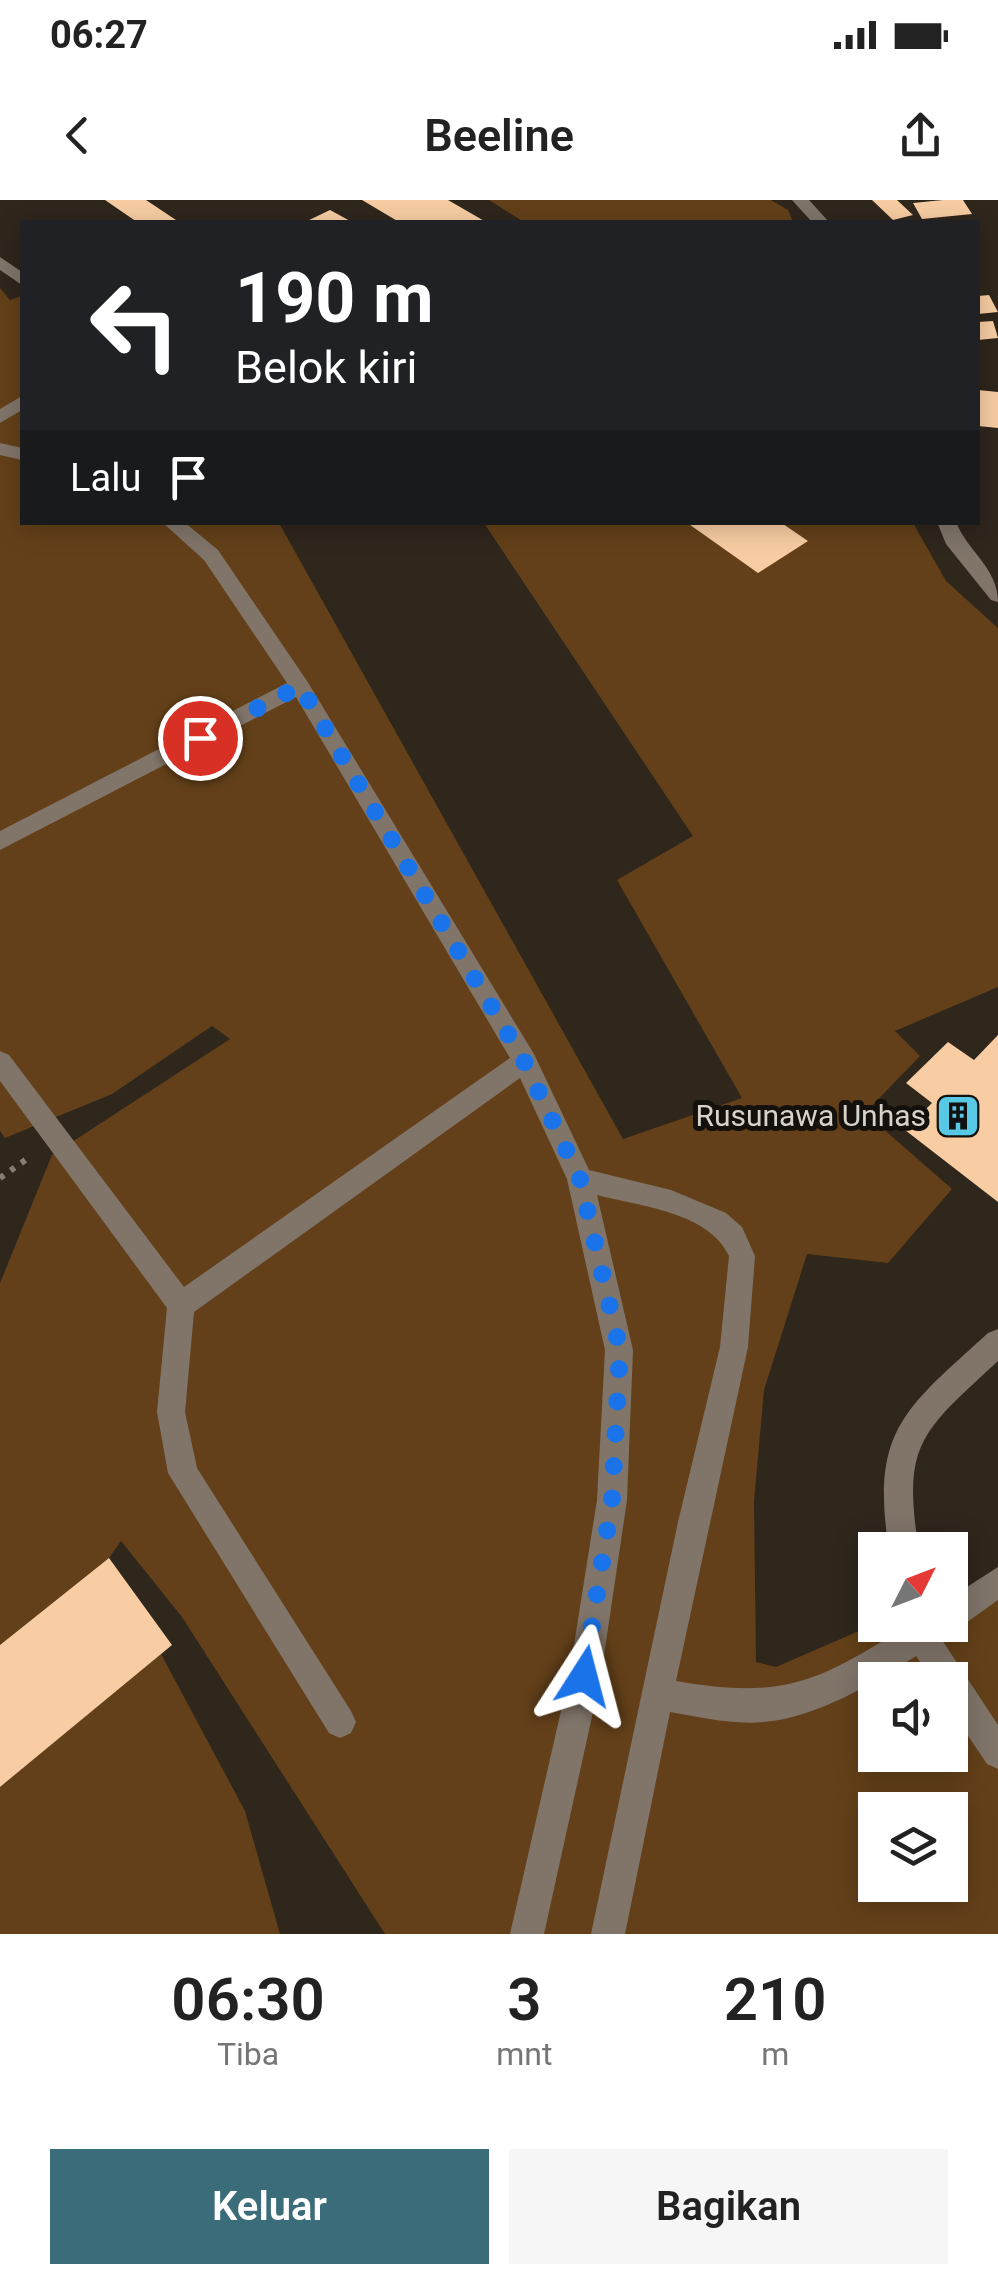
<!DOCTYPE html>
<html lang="id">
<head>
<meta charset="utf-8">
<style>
	:root { --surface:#fff; --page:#f6f6f6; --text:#222; --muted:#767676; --accent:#3a6d79 }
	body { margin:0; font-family:Roboto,sans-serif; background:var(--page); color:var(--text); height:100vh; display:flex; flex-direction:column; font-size:38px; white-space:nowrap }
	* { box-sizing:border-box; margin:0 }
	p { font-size:32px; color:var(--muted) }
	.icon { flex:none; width:55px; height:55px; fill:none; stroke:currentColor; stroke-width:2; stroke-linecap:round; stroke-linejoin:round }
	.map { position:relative; height:1734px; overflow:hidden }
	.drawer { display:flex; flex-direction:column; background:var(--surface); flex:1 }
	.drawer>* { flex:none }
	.hud { position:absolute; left:20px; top:20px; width:960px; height:305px; border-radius:0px; box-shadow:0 5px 25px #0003; background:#202124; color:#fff; overflow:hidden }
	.needle { width:65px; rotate:48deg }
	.buttons { position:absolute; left:858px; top:1332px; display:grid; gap:20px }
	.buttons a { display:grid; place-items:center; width:110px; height:110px; border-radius:0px; background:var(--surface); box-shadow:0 5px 25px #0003; font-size:50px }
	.pin { position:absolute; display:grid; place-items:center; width:85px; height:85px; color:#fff; margin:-42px; border:5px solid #fff; border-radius:50%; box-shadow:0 2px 10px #0007 }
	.me { position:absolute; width:110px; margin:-55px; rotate:9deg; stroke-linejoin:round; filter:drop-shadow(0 0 8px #0008) }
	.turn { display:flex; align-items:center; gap:35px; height:210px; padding:0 50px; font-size:45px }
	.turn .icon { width:130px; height:130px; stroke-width:2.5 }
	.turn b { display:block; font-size:70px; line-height:85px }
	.then { display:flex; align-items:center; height:95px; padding:0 50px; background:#0003; gap:20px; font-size:38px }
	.eta { display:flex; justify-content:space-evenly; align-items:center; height:170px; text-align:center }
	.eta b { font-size:60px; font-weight:600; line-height:70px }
	.cta { display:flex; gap:20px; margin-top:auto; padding:20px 50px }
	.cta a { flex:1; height:115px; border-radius:0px; background:var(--accent); color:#fff; font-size:40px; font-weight:600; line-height:115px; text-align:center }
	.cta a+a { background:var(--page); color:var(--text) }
	.status { display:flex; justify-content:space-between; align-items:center; height:70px; padding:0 50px; background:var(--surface); direction:ltr }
	.status svg { height:28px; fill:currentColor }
	header { display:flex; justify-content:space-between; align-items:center; height:130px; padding:0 50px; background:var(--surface); font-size:45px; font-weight:600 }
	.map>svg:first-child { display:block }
	.green { fill:#634019; fill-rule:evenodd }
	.building { fill:#f8cda3 }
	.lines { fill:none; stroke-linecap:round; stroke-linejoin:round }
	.path { stroke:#867e76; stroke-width:6; stroke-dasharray:5 8; stroke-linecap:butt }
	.minor { fill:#81756a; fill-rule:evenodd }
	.route { stroke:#1a73e8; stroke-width:18; stroke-dasharray:0 32.4 }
	.labels { text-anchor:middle; stroke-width:10; stroke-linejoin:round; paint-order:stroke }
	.poi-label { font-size:30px; fill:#d8d2cb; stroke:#14100c; text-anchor:end }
</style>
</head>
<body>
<div class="status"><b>06:27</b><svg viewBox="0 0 49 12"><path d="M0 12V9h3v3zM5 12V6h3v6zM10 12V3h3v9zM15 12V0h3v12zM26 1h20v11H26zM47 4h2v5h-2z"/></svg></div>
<header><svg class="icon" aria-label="back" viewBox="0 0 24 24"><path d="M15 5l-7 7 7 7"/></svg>Beeline<svg class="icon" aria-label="share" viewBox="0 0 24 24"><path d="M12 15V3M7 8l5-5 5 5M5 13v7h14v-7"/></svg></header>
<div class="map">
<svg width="998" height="1734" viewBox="0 0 998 1734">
	<rect width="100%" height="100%" fill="#2f261c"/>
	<path class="green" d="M489,0h282l17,10 5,12h-269z
		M0,88l10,12 12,-4v226l257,1 344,616 119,-41 -125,-218 76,-44 -209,-313h429l33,58 52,47v359l-103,44 25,25 -55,57 87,76 -64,74 -81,-9 -43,136 -10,111 2,161 20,5 99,-43 75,1v-28l48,3v334h-613l-203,-317 -61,-76 -12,17 -109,87v-362l52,-128 178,-116 -18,-13 -100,68 -107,44 -5,-7zM875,1480h75v75h-75zM875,1610h75v75h-75z
		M161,1454l84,157 35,123h-280v-147z"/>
	<path class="building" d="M105,0h41l33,22h-42z
		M362,0h86l38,22h-87z
		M872,0h25l16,15 -20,5z
		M943,0h20l9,14 -50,5 -9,-16z
		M330,10l22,12h-47z
		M989,95l9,17 -20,2v-18z
		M993,121l5,17 -20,2v-18z
		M978,190l20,2v36l-20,-2z
		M686,322h94l28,19 -50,32z
		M998,835v167l-93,-72 27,-27 -26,-20 42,-41 26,18z
		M109,1358l63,87 -172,142v-142z"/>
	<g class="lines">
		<path class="path" d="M0,978l31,-22"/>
		<path class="minor" d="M792,0h17l20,22h-17z
			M0,57l22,15v13l-22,-15z
			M22,196v14l-22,13v-14z
			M0,243l22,5v12l-22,-5z
			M162,322h22l34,28 89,131 227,373 55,116 82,20 55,23 16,14 13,29 -7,91 -72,334c106,18 138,3 228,-53v-3h46v-27l48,-31v33l-56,40 56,85v44l-11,-5 -37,-55v-29h-18l-16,-24c-44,28 -98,61 -152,66 -31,3 -64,-5 -94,-10l-45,222h-34l87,-412 42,-175 9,-91c-20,-44 -90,-50 -132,-61l36,155 -6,150 -26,176 -57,258h-34l59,-258 28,-176 8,-150 -38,-171 -47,-101 -326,234 -9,100 12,56 154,243 5,11 -5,11 -11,5 -11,-5 -161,-260 -11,-61 10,-104 -167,-227v-30l9,4 175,232 326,-229 -214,-361 -296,153v-19l287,-148 -83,-123z
			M937,322h19c12,30 42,46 42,80l-7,-2 -45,-56z
			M998,1129v32c-75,70 -97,81 -79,189h-30c-19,-120 16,-141 99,-217z"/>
	</g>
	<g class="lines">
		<path class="route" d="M200,538l100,-52 224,375 56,118 40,171 -8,150 -28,176"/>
	</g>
	<defs>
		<g id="building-square" transform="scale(2.25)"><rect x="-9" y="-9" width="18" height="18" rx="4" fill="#58c9e4" stroke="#14100c"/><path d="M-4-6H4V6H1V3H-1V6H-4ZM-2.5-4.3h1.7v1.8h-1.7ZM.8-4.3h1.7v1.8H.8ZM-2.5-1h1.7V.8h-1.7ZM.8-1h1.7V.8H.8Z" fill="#111"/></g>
	</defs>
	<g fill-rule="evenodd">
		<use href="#building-square" x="958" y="916"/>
	</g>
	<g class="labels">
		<g class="poi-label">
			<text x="926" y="926">Rusunawa Unhas</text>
		</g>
	</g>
</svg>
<div class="buttons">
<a><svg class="needle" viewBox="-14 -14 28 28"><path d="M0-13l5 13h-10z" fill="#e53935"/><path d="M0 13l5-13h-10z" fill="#767676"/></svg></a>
<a><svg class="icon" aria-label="sound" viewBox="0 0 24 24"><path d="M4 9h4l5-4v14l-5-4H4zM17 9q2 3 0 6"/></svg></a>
<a><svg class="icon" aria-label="layers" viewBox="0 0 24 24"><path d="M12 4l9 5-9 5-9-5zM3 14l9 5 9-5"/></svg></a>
</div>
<div class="pin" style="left:200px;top:538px;background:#d93025"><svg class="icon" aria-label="arrive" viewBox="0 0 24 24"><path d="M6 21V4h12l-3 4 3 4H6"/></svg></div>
<svg class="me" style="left:584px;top:1476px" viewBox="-20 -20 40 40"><path d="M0-17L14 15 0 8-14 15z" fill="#1a73e8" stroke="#fff" stroke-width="4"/></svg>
<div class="hud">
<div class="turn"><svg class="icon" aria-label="left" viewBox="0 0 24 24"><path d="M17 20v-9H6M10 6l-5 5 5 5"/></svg><div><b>190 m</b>Belok kiri</div></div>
<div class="then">Lalu<svg class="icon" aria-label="arrive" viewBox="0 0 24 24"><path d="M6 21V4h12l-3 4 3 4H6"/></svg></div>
</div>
</div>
<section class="drawer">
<div class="eta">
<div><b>06:30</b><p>Tiba</p></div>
<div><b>3</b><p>mnt</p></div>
<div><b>210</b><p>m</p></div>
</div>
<div class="cta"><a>Keluar</a><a>Bagikan</a></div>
</section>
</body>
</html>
